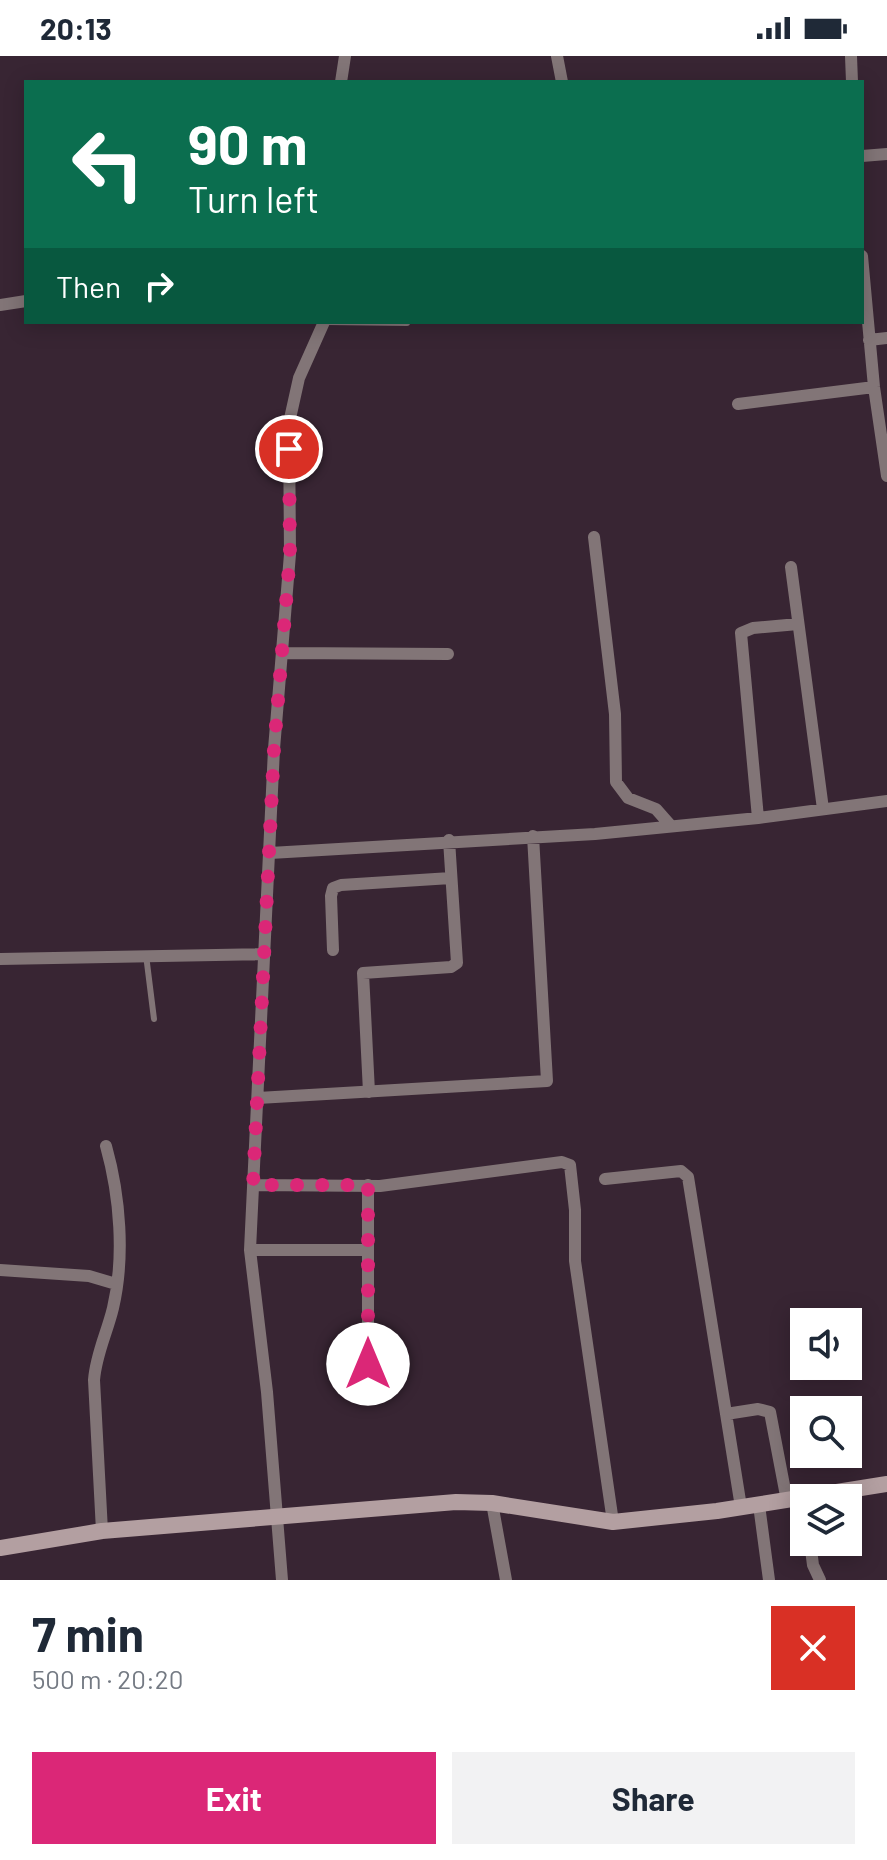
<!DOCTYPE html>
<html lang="en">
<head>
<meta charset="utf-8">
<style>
	:root { --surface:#fff; --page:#f2f2f3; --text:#1f2937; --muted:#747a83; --accent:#db2777 }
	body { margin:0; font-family:Barlow,sans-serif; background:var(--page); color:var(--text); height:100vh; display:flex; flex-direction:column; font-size:30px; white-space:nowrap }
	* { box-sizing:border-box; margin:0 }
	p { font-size:26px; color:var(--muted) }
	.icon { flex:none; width:44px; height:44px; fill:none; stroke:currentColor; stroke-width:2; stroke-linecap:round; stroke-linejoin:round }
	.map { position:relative; height:1524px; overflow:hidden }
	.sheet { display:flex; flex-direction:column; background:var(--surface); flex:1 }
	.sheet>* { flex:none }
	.banner { position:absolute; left:24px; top:24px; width:840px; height:244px; border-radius:0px; box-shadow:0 4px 20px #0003; background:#0b6e4f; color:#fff; overflow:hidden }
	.fabs { position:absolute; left:790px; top:1252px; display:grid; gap:16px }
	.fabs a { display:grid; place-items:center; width:72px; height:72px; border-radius:0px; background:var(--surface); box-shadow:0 4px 20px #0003; font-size:40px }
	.pin { position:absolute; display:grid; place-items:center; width:68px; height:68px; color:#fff; margin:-34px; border:4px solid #fff; border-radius:50%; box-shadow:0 2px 8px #0007 }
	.me { position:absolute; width:88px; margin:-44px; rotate:0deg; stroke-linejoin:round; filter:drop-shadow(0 0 6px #0008) }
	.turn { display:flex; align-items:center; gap:28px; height:168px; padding:0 32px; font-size:36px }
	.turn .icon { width:104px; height:104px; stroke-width:2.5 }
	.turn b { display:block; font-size:56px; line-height:68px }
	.then { display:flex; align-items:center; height:76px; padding:0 32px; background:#0003; gap:16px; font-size:30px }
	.round { display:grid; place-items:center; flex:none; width:84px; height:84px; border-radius:0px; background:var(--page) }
	.summary { display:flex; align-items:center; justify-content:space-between; height:136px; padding:0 32px }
	h1 { font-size:48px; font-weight:700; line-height:60px }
	.button { display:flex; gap:16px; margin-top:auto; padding:16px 32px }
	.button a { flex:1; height:92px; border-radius:0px; background:var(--accent); color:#fff; font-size:32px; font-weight:700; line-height:92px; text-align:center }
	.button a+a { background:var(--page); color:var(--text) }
	.status { display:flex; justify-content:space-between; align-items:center; height:56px; padding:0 40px; background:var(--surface); direction:ltr }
	.status svg { height:22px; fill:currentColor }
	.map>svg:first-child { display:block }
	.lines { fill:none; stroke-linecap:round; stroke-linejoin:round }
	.lane { stroke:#827577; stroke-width:6 }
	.street { stroke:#827577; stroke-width:12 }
	.secondary { stroke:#b39fa1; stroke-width:16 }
	.route { stroke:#db2777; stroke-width:14; stroke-dasharray:0 25.2 }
</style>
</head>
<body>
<div class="status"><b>20:13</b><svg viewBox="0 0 49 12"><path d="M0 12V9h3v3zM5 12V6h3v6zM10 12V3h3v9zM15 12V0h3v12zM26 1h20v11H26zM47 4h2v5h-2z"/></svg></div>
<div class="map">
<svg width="887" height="1524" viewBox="0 0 887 1524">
	<rect width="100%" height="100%" fill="#382533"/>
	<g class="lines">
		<path class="lane" d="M327,266l80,1
			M146,899l8,64"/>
		<path class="street" d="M557,0l5,26
			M851,0l1,26
			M341,26l4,-26
			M862,100l25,-2
			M862,200l12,131 13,89
			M0,249l26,-4
			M869,284l18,-2
			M738,348l136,-17
			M594,481l21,177 1,68 12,16 28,11 15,17
			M791,511l32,242
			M283,597l165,1
			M758,762l-17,-185 12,-5 45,-4
			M270,797l325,-19 163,-16 129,-17
			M333,894l-2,-54 2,-8 8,-3 110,-7
			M0,903l265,-5
			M369,1036l-6,-119 88,-6 6,-4 -8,-123
			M258,1042l289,-17 -14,-245
			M605,1123l76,-8 7,6 53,330
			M253,1129l127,1 182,-24 8,3 5,45v51l38,261
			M368,1129v179
			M250,1194h118
			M0,1214l89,6 27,8
			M726,1358l32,-5 12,3 17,89
			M492,1447l14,77
			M759,1449l10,75
			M102,1475l-8,-151c2,-26 13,-47 19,-72 12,-51 7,-112 -7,-162
			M810,1486l3,23 7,15
			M282,1524l-15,-188 -17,-142 24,-501 16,-195 -1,-131 10,-45 25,-56"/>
		<path class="secondary" d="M0,1492l102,-17 354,-29 36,1 121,19 104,-11 170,-27"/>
	</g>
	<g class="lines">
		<path class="route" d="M289,393l1,105 -16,195 -21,436h115v179"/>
	</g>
</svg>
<div class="fabs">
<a><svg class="icon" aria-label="sound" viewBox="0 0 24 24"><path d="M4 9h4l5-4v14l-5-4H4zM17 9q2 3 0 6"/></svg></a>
<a><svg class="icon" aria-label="search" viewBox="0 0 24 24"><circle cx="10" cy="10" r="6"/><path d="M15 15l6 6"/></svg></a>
<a><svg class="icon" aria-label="layers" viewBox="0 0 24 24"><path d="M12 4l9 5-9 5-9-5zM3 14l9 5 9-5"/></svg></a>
</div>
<div class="pin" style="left:289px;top:393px;background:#d93025"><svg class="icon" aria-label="arrive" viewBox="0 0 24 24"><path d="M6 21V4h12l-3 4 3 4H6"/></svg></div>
<svg class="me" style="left:368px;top:1308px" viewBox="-20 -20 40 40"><circle r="19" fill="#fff"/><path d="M0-13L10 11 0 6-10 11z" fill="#db2777"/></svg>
<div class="banner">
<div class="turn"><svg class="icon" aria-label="left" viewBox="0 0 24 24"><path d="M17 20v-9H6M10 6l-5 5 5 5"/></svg><div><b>90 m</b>Turn left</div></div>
<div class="then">Then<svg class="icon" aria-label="right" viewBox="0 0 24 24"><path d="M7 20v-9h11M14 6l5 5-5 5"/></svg></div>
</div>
</div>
<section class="sheet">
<div class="summary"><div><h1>7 min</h1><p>500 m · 20:20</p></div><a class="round" style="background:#d93025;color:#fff"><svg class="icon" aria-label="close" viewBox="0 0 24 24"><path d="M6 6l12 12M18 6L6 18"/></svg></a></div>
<div class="button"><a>Exit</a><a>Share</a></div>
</section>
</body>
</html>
